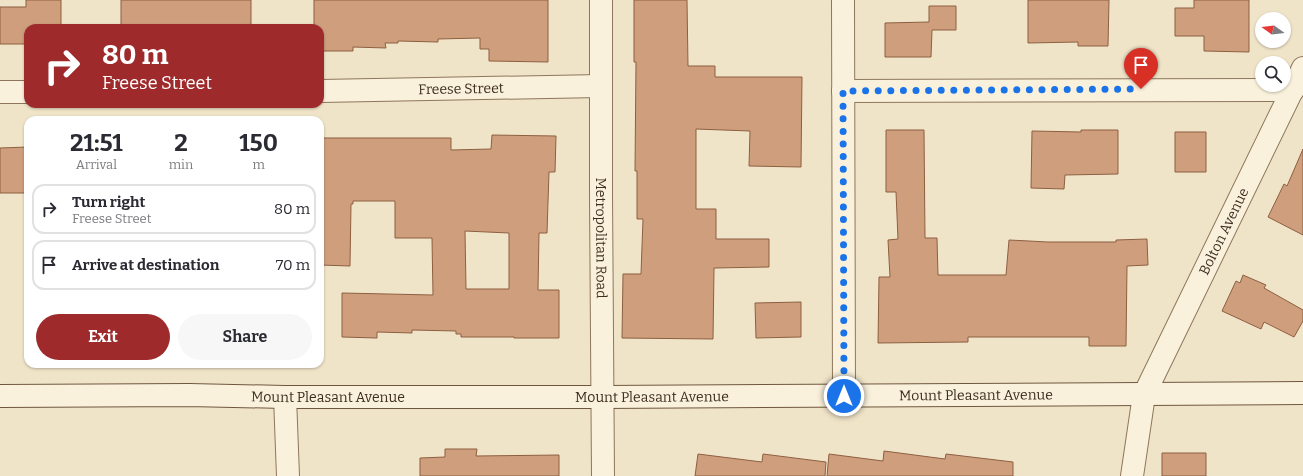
<!DOCTYPE html>
<html lang="en">
<head>
<meta charset="utf-8">
<style>
	:root { --surface:#fff; --page:#f7f7f7; --text:#2b2b33; --muted:#7c7c81; --line:#e1e1e2; --accent:#9e2a2b }
	body { margin:0; font-family:Bitter,serif; background:var(--page); color:var(--text); height:100vh; display:flex; flex-direction:column; font-size:15px; white-space:nowrap }
	* { box-sizing:border-box; margin:0 }
	p { font-size:13px; color:var(--muted) }
	.icon { flex:none; width:22px; height:22px; fill:none; stroke:currentColor; stroke-width:2; stroke-linecap:round; stroke-linejoin:round }
	.map { position:relative; flex:1; overflow:hidden }
	.panel { position:absolute; left:24px; top:116px; width:300px; height:252px; display:flex; flex-direction:column; background:var(--surface); border-radius:12px; box-shadow:0 1px 3px #0004 }
	.panel>* { flex:none }
	.top-card { position:absolute; left:24px; top:24px; width:300px; height:84px; border-radius:12px; box-shadow:0 1px 3px #0004; background:#9e2a2b; color:#fff; overflow:hidden }
	.needle { width:26px; rotate:285deg }
	.fabs { position:absolute; left:1255px; top:12px; display:grid; gap:8px }
	.fabs a { display:grid; place-items:center; width:36px; height:36px; border-radius:50%; background:var(--surface); box-shadow:0 1px 3px #0004; font-size:20px }
	.pin { position:absolute; display:grid; place-items:center; width:34px; height:34px; color:#fff; margin:-41px -17px; border-radius:50% 50% 50% 0; rotate:-45deg; box-shadow:0 0 4px #0007 }
	.pin .icon { rotate:45deg }
	.me { position:absolute; width:44px; margin:-22px; rotate:0deg; stroke-linejoin:round; filter:drop-shadow(0 0 3px #0008) }
	.turn { display:flex; align-items:center; gap:14px; height:84px; padding:0 12px; font-size:18px }
	.turn .icon { width:52px; height:52px; stroke-width:2.5 }
	.turn b { display:block; font-size:28px; line-height:34px }
	.eta { display:flex; justify-content:space-evenly; align-items:center; height:68px; text-align:center }
	.eta b { font-size:24px; font-weight:700; line-height:28px }
	.cta { display:flex; gap:8px; margin-top:auto; padding:8px 12px }
	.cta a { flex:1; height:46px; border-radius:24px; background:var(--accent); color:#fff; font-size:16px; font-weight:700; line-height:46px; text-align:center }
	.cta a+a { background:var(--page); color:var(--text) }
	ul { padding:0; list-style:none }
	li { display:flex; align-items:center; gap:12px; height:50px; margin:0 8px 6px; padding:0 4px; border:2px solid var(--line); border-radius:12px }
	li div { flex:1 }
	li b { display:block; font-size:15px }
	li em { font-style:normal }
	.map>svg:first-child { display:block }
	.building { fill:#cf9f7d; stroke:#8d5f41; fill-rule:evenodd }
	.lines { fill:none; stroke-linecap:round; stroke-linejoin:round }
	.minor-casing { stroke:#8d765c; stroke-width:24 }
	.tertiary-casing { stroke:#8d765c; stroke-width:24 }
	.secondary-casing { stroke:#6f573f; stroke-width:24 }
	.minor { stroke:#faf1dc; stroke-width:22 }
	.tertiary { stroke:#faf1dc; stroke-width:22 }
	.secondary { stroke:#faf1dc; stroke-width:22 }
	.route { stroke:#1a73e8; stroke-width:7; stroke-dasharray:0 12.6 }
	.labels { text-anchor:middle; stroke-width:3.5; stroke-linejoin:round; paint-order:stroke }
	.street-label { font-size:14px; fill:#3d2e20; stroke:#f7eed8 }
</style>
</head>
<body>
<div class="map">
<svg width="1303" height="476" viewBox="0 0 1303 476">
	<rect width="100%" height="100%" fill="#f0e4c8"/>
	<path class="building" d="M26,0h35v28h-33v16h-28v-37h26z
		M121,0h130v28h-130z
		M314,0h234v62l-59,-1v-12h-9v-11l-42,1v3l-40,-1v2h-13l1,5 -33,-1v4h-33v-23h-6z
		M634,0h53l1,66h27v11h87l-1,90 -52,-1 1,-35 -54,-2v80h20v30h53v28l-55,1 -1,71 -91,-1 1,-64h18l2,-55h-6v-48h-2l1,-109h-2z
		M1028,0h81l-1,46h-30v-4l-50,1z
		M1194,0h55v52l-45,-1v-15h-29v-28h19z
		M929,6h27v24h-24l-1,27h-46v-34l44,-1z
		M886,130h38l1,108h12l1,37h68l3,-35 39,2h68v-2l31,-1 1,26 -21,1 -1,80h-37v-9h-121v5l-90,1 1,-66h11l-2,-37 10,-1 -2,-47h-10z
		M1081,130h37v44l-53,1 -1,14 -33,-1 1,-57 49,1z
		M1175,132h31v40h-31z
		M492,135l64,1 -1,36h-6l-2,61h-8l-1,57h21v48h-45v-1h-53v-3h-5v-3l-44,-1v3l-35,-1v6l-35,-1v-44l91,2 -1,-57h-37v-37h-42v3h-2l-1,62 -30,-1v-127h131v12l40,-1zM465,231l44,2v56h-43z
		M28,147v46h-28v-45z
		M1303,149v86l-35,-18 16,-33 3,2z
		M1243,275l23,10 -2,3 39,22v11l-9,16 -30,-15 -3,7 -39,-18 14,-30 4,2z
		M801,302v35l-45,1 -1,-35z
		M445,449h32l-1,7 83,-1v21h-139v-18l25,-1z
		M884,451l61,8 1,-5 67,8v14h-186l2,-22 54,7z
		M1162,453h44v23h-44z
		M698,454l64,8 1,-8 63,8 -1,14h-130z"/>
	<g class="lines">
		<g class="minor-casing">
			<g id="minor">
				<path id="s1" d="M601,0v194l2,282"/>
				<path d="M843,0l1,396"/>
				<path id="s2" d="M320,91l281,-5"/>
				<path d="M843,91l450,-1"/>
				<path d="M0,92h28"/>
				<path id="s3" d="M1132,476l12,-81 159,-327"/>
			</g>
		</g>
		<g class="tertiary-casing">
			<path id="tertiary" d="M285,397l3,79"/>
		</g>
		<g class="secondary-casing">
			<g id="secondary">
				<path id="s4" d="M0,396l189,-1 96,2h317l701,-4"/>
			</g>
		</g>
		<use href="#minor" class="minor"/>
		<use href="#tertiary" class="tertiary"/>
		<use href="#secondary" class="secondary"/>
	</g>
	<g class="lines">
		<path class="route" d="M844,396l-1,-305 298,-2"/>
	</g>
	<g class="labels">
		<g class="street-label">
			<text dy="5" stroke="none"><textPath href="#s2" startOffset="141">Freese Street</textPath></text>
			<text dy="5" stroke="none"><textPath href="#s3" startOffset="264">Bolton Avenue</textPath></text>
			<text dy="5" stroke="none"><textPath href="#s1" startOffset="238">Metropolitan Road</textPath></text>
			<text dy="5" stroke="none"><textPath href="#s4" startOffset="328">Mount Pleasant Avenue</textPath></text>
			<text dy="5" stroke="none"><textPath href="#s4" startOffset="976">Mount Pleasant Avenue</textPath></text>
			<text dy="5" stroke="none"><textPath href="#s4" startOffset="652">Mount Pleasant Avenue</textPath></text>
		</g>
	</g>
</svg>
<div class="fabs">
<a><svg class="needle" viewBox="-14 -14 28 28"><path d="M0-13l5 13h-10z" fill="#e53935"/><path d="M0 13l5-13h-10z" fill="#7c7c81"/></svg></a>
<a><svg class="icon" aria-label="search" viewBox="0 0 24 24"><circle cx="10" cy="10" r="6"/><path d="M15 15l6 6"/></svg></a>
</div>
<div class="pin" style="left:1141px;top:89px;background:#d93025"><svg class="icon" aria-label="arrive" viewBox="0 0 24 24"><path d="M6 21V4h12l-3 4 3 4H6"/></svg></div>
<svg class="me" style="left:844px;top:396px" viewBox="-20 -20 40 40"><circle r="17" fill="#1a73e8" stroke="#fff" stroke-width="3"/><path d="M0-11L8 9 0 5-8 9z" fill="#fff"/></svg>
<div class="top-card">
<div class="turn"><svg class="icon" aria-label="right" viewBox="0 0 24 24"><path d="M7 20v-9h11M14 6l5 5-5 5"/></svg><div><b>80 m</b>Freese Street</div></div>
</div>
<section class="panel">
<div class="eta">
<div><b>21:51</b><p>Arrival</p></div>
<div><b>2</b><p>min</p></div>
<div><b>150</b><p>m</p></div>
</div>
<ul>
<li><svg class="icon" aria-label="right" viewBox="0 0 24 24"><path d="M7 20v-9h11M14 6l5 5-5 5"/></svg><div><b>Turn right</b><p>Freese Street</p></div><em>80 m</em></li>
<li><svg class="icon" aria-label="arrive" viewBox="0 0 24 24"><path d="M6 21V4h12l-3 4 3 4H6"/></svg><div><b>Arrive at destination</b></div><em>70 m</em></li>
</ul>
<div class="cta"><a>Exit</a><a>Share</a></div>
</section>
</div>
</body>
</html>
